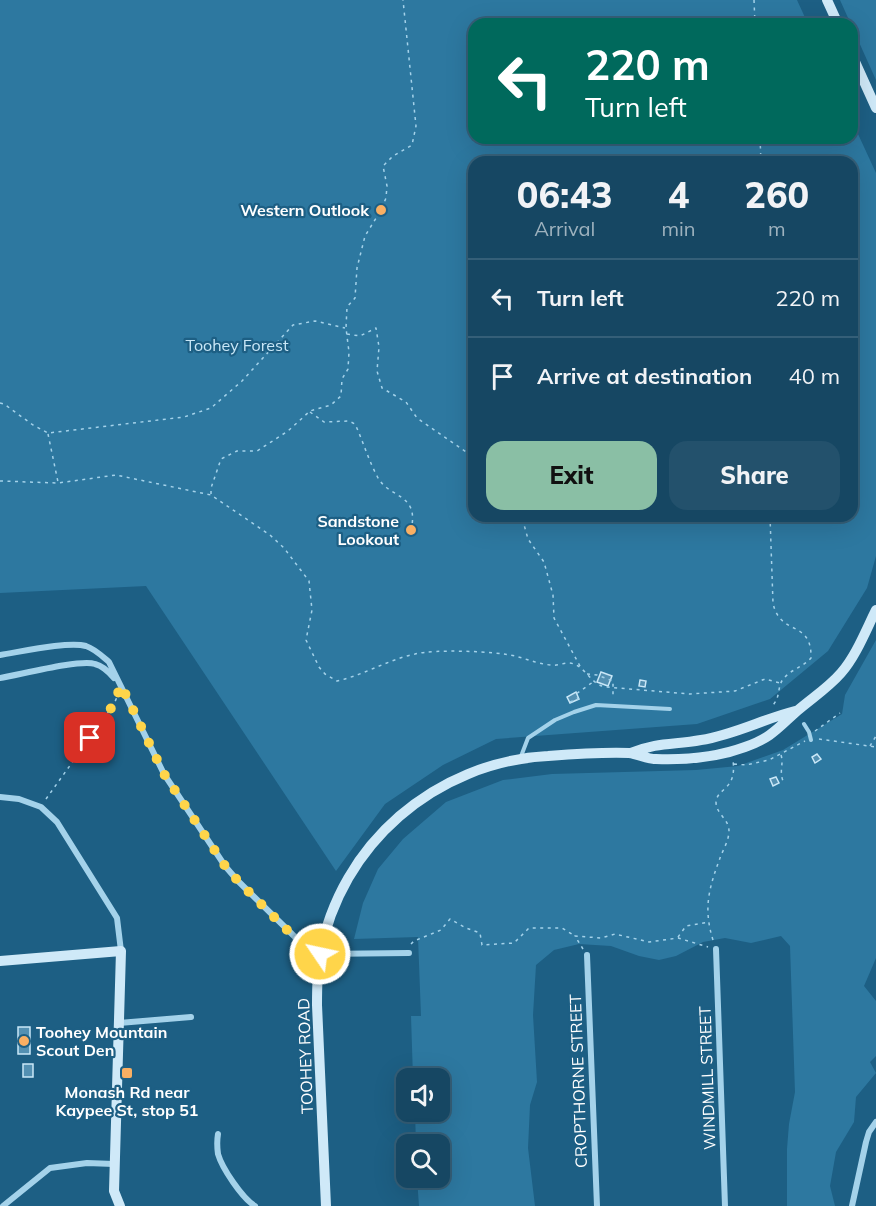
<!DOCTYPE html>
<html lang="en">
<head>
<meta charset="utf-8">
<style>
	:root { --surface:#164763; --page:#23516c; --text:#f1f3f6; --muted:#9eb2be; --line:#355f78; --accent:#8abfa5 }
	body { margin:0; font-family:Mulish,sans-serif; background:var(--page); color:var(--text); height:100vh; display:flex; flex-direction:column; font-size:22px; white-space:nowrap }
	* { box-sizing:border-box; margin:0 }
	p { font-size:20px; color:var(--muted) }
	.icon { flex:none; width:33px; height:33px; fill:none; stroke:currentColor; stroke-width:2; stroke-linecap:round; stroke-linejoin:round }
	.map { position:relative; flex:1; overflow:hidden }
	.side { position:absolute; left:468px; top:156px; width:390px; height:366px; display:flex; flex-direction:column; background:var(--surface); border-radius:18px; box-shadow:0 6px 24px #0002,0 0 0 2px var(--line) }
	.side>* { flex:none }
	.hud { position:absolute; left:468px; top:18px; width:390px; height:126px; border-radius:18px; box-shadow:0 6px 24px #0002,0 0 0 2px var(--line); background:#00695c; color:#fff; overflow:hidden }
	.controls { position:absolute; left:396px; top:1068px; display:grid; gap:12px }
	.controls a { display:grid; place-items:center; width:54px; height:54px; border-radius:12px; background:var(--surface); box-shadow:0 6px 24px #0002,0 0 0 2px var(--line); font-size:30px }
	.pin { position:absolute; display:grid; place-items:center; width:51px; height:51px; color:#fff; margin:-26px; border-radius:12px; box-shadow:0 3px 9px #0006 }
	.me { position:absolute; width:66px; margin:-33px; rotate:304deg; stroke-linejoin:round; filter:drop-shadow(0 0 4px #0008) }
	.turn { display:flex; align-items:center; gap:21px; height:126px; padding:0 18px; font-size:27px }
	.turn .icon { width:78px; height:78px; stroke-width:2.5 }
	.turn b { display:block; font-size:42px; line-height:51px }
	.eta { display:flex; justify-content:space-evenly; align-items:center; height:102px; text-align:center }
	.eta b { font-size:36px; font-weight:800; line-height:42px }
	.cta { display:flex; gap:12px; margin-top:auto; padding:12px 18px }
	.cta a { flex:1; height:69px; border-radius:18px; background:var(--accent); color:#111; font-size:24px; font-weight:800; line-height:69px; text-align:center }
	.cta a+a { background:var(--page); color:var(--text) }
	ul { padding:0; list-style:none }
	li { display:flex; align-items:center; gap:18px; height:78px; padding:0 18px; border-top:2px solid var(--line) }
	li div { flex:1 }
	li b { display:block; font-size:22px }
	li em { font-style:normal }
	.map>svg:first-child { display:block }
	.green { fill:#2d78a0; fill-rule:evenodd }
	.building { fill:#5390b2; stroke:#c9e7f7; stroke-width:1.5 }
	.lines { fill:none; stroke-linecap:round; stroke-linejoin:round }
	.path { stroke:#a4d2ea; stroke-width:1.5; stroke-dasharray:3 4.5; stroke-linecap:butt }
	.lane { stroke:#a4d2ea; stroke-width:4 }
	.street { stroke:#a4d2ea; stroke-width:6 }
	.secondary { stroke:#cfe9f8; stroke-width:10 }
	.route { stroke:#ffd54a; stroke-width:10; stroke-dasharray:0 18 }
	.poi-dot { fill:#f9af63; stroke:#1d5f84; stroke-width:2 }
	.labels { text-anchor:middle; stroke-width:4.5; stroke-linejoin:round; paint-order:stroke }
	.poi-label { font-size:16px; font-weight:bold; fill:#fff; stroke:#1d5f84; text-anchor:end }
	.park-label { font-size:16px; fill:#c9e7f7; stroke:#1d5f84 }
	.street-label { font-size:16px; fill:#fff; stroke:#1d5f84 }
</style>
</head>
<body>
<div class="map">
<svg width="876" height="1206" viewBox="0 0 876 1206">
	<rect width="100%" height="100%" fill="#1d5f84"/>
	<path class="green" d="M0,0h797l11,24h-334v114h378v-17l24,52v383l-9,32 -39,63 -58,48 -73,25 -201,15 -53,26 -58,39 -49,67 -190,-285 -146,7zM474,162h378v354h-378z
		M840,0h36v80z
		M876,640v318l-12,28 12,15v55l-6,6 6,11 -20,24 -2,25 -18,30 -6,34 5,20h-48v-57l2,-25 6,-32 -5,-146 -9,-10 -30,7 -26,-5 -22,4 -27,14 -17,4 -20,-4 -28,-10 -32,-2 -25,6 -18,15 -3,50 4,67 -7,23 -2,43 7,58h-116l-2,-28h23v-34h-24l-1,-32h25v-34h-27l-2,-62h10l-3,-79 -64,2 9,-36 15,-34 25,-30 43,-37 57,-22 49,-6 144,-4 42,-4 45,-16 59,-36 3,-19z"/>
	<path class="building" d="M601,672l11,4 -4,10 -11,-4z
		M640,680l6,1 -1,6 -6,-1z
		M576,692l3,7 -9,4 -3,-6z
		M817,754l4,5 -6,4 -3,-6z
		M776,777l3,6 -6,3 -3,-7z
		M18,1027h12v27h-12z
		M23,1064h10v13h-10z"/>
	<g class="lines">
		<path class="path" d="M754,0l1,24
			M760,138l1,24
			M347,334l13,2 16,-8 3,19 -2,24 5,17 24,14 11,16 52,36 5,7
			M0,403l4,1 29,21 15,8 136,-16 27,-9 31,-27 51,-56 22,-4 30,7
			M310,412l14,10 25,-1 6,3c8,17 13,35 22,52 11,23 43,16 34,54
			M48,434l10,48
			M0,481l58,2 58,-8 95,20 59,40 14,13 25,33 3,29 -6,30 13,27 6,7 12,7c27,-6 50,-21 78,-27 20,-5 80,-3 100,2 12,3 23,8 36,9 6,1 12,-2 18,-2 16,1 21,22 37,24l84,7 45,-3 30,-12 15,4
			M211,494v-6l10,-29 16,-8h20l31,-20 22,-20 21,-6 10,-9 1,-17 6,-10 1,-17 -3,-24 1,-21 8,-9 2,-30 8,-32 16,-26 5,-12 1,-12 -4,-20 10,-10 19,-11 4,-19 -13,-126
			M515,516l8,5 5,18 16,23 9,33 1,23 27,50
			M770,516l3,87c7,34 39,16 38,55 -8,9 -19,11 -27,20 -8,9 -2,19 -13,29
			M587,674l10,1 16,6v16
			M570,702l8,-3 -2,-5 17,-12
			M815,731l25,-18
			M819,739l57,8
			M870,746l6,-10
			M781,755c3,9 -2,15 2,26
			M734,764l12,1 23,-5 36,-19
			M46,799l68,-95 3,-7
			M678,937l8,-11 23,-4
			M713,940c-10,-32 -4,-52 7,-82 3,-8 9,-18 9,-27 0,-12 -13,-17 -13,-29 1,-14 21,-12 17,-41
			M411,944l3,-3 27,-11 9,-11 16,9 14,5 2,12 32,-2 15,-15h33l13,8
			M583,949l-8,-13 26,2 14,-4 34,8 29,-4 30,9"/>
		<path class="lane" d="M804,724l5,8 2,8
			M520,759l8,-21 27,-18 19,-8 22,-7 74,4"/>
		<path class="street" d="M0,655c20,-3 68,-14 86,-9 9,3 16,10 23,16l55,112 61,92 13,15 58,57 15,12 9,4 89,-1
			M0,678c19,-3 80,-19 95,-14 8,2 14,8 19,14
			M0,797l19,2 22,8 16,15 60,96 4,33
			M716,949l9,257
			M587,955l10,251
			M119,1023l72,-6
			M218,1134c-1,6 -1,13 0,20 4,14 24,44 37,52
			M3,1206l47,-38 37,-5 27,1
			M852,1206l14,-64 3,-10 7,-10"/>
		<path class="secondary" d="M827,0l11,24
			M852,55l24,53
			M631,753c27,-11 43,-8 70,-13 33,-5 62,-21 94,-29
			M0,961l121,-10 -7,240 6,15
			M326,1206l-9,-201c0,-17 0,-33 3,-50 20,-111 116,-193 228,-199 26,-2 55,-4 81,-3 9,1 18,6 27,6 28,1 62,-2 89,-12 26,-9 33,-19 52,-36 15,-13 31,-23 44,-38 15,-17 25,-43 35,-63"/>
	</g>
	<g class="lines">
		<path class="route" d="M90,738l24,-34 7,-19 43,89 61,92 13,15 58,58 15,11 9,4"/>
	</g>
	<g class="poi-dot">
		<circle cx="381" cy="210" r="6"/>
		<circle cx="411" cy="530" r="6"/>
		<circle cx="24" cy="1041" r="6"/>
		<rect x="121" y="1067" width="12" height="12" rx="3"/>
	</g>
	<g class="labels">
		<g class="poi-label">
			<text x="369" y="216">Western Outlook</text>
			<text x="399" y="527">Sandstone<tspan x="399" dy="18">Lookout</tspan></text>
			<text x="36" y="1038" text-anchor="start">Toohey Mountain<tspan x="36" dy="18">Scout Den</tspan></text>
			<text x="127" y="1098" text-anchor="middle">Monash Rd near<tspan x="127" dy="18">Kaypee St, stop 51</tspan></text>
		</g>
		<g class="park-label">
			<text x="237" y="351">Toohey Forest</text>
		</g>
		<g class="street-label">
			<text transform="translate(305 1056) rotate(-92)" y="6">TOOHEY ROAD</text>
			<text transform="translate(707 1078) rotate(-92)" y="6">WINDMILL STREET</text>
			<text transform="translate(578 1081) rotate(-92)" y="6">CROPTHORNE STREET</text>
		</g>
	</g>
</svg>
<div class="controls">
<a><svg class="icon" aria-label="sound" viewBox="0 0 24 24"><path d="M4 9h4l5-4v14l-5-4H4zM17 9q2 3 0 6"/></svg></a>
<a><svg class="icon" aria-label="search" viewBox="0 0 24 24"><circle cx="10" cy="10" r="6"/><path d="M15 15l6 6"/></svg></a>
</div>
<div class="pin" style="left:90px;top:738px;background:#d93025"><svg class="icon" aria-label="arrive" viewBox="0 0 24 24"><path d="M6 21V4h12l-3 4 3 4H6"/></svg></div>
<svg class="me" style="left:320px;top:954px" viewBox="-20 -20 40 40"><circle r="17" fill="#ffd54a" stroke="#fff" stroke-width="3"/><path d="M0-11L8 9 0 5-8 9z" fill="#fff"/></svg>
<div class="hud">
<div class="turn"><svg class="icon" aria-label="left" viewBox="0 0 24 24"><path d="M17 20v-9H6M10 6l-5 5 5 5"/></svg><div><b>220 m</b>Turn left</div></div>
</div>
<section class="side">
<div class="eta">
<div><b>06:43</b><p>Arrival</p></div>
<div><b>4</b><p>min</p></div>
<div><b>260</b><p>m</p></div>
</div>
<ul>
<li><svg class="icon" aria-label="left" viewBox="0 0 24 24"><path d="M17 20v-9H6M10 6l-5 5 5 5"/></svg><div><b>Turn left</b></div><em>220 m</em></li>
<li><svg class="icon" aria-label="arrive" viewBox="0 0 24 24"><path d="M6 21V4h12l-3 4 3 4H6"/></svg><div><b>Arrive at destination</b></div><em>40 m</em></li>
</ul>
<div class="cta"><a>Exit</a><a>Share</a></div>
</section>
</div>
</body>
</html>
